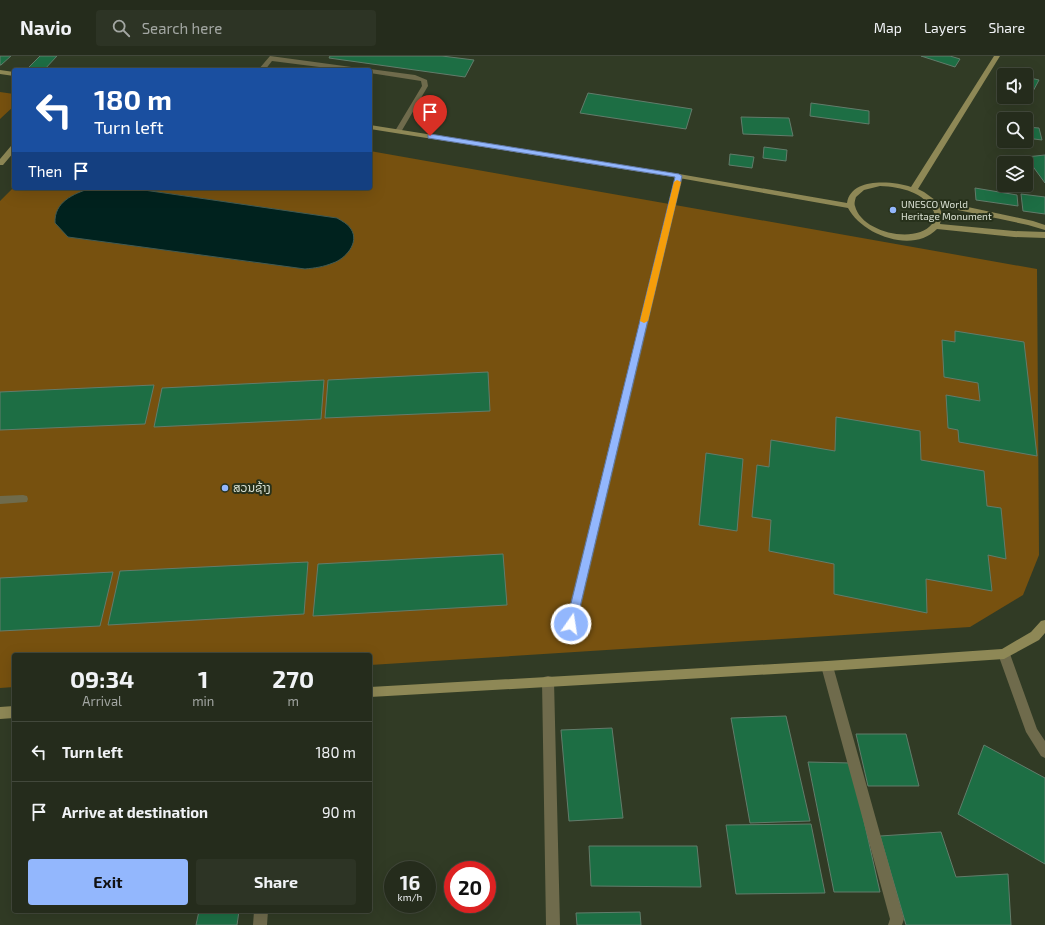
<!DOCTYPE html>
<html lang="en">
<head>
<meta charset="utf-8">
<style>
	:root { --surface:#252c1c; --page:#2d3425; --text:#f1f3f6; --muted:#a3a7a3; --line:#42483b; --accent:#93b7fd }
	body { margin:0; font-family:"Exo 2","Noto Sans Lao",sans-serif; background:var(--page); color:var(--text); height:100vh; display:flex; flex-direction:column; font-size:15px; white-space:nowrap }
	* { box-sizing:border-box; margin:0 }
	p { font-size:13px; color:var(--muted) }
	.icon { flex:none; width:22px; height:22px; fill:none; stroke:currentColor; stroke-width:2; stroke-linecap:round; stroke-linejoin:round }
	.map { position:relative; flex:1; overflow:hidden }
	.drawer { position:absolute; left:12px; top:597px; width:360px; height:260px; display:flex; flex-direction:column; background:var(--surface); border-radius:4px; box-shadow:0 4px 16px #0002,0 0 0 1px var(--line) }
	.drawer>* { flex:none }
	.top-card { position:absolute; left:12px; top:12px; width:360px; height:122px; border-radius:4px; box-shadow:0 4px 16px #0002,0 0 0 1px var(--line); background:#1a4fa0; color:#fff; overflow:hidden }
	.tools { position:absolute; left:997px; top:12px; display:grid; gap:8px }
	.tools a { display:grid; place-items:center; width:36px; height:36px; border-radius:4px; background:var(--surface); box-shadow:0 4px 16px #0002,0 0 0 1px var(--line); font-size:20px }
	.speed { position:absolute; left:384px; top:805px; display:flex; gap:8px; font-size:20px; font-weight:700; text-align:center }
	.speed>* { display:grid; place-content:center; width:52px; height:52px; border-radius:50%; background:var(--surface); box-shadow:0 4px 16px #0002,0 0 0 1px var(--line); line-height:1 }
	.speed small { font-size:10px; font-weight:400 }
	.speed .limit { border:6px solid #d22; background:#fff; color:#111 }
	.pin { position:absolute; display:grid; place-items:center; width:34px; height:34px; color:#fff; margin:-41px -17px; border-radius:50% 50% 50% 0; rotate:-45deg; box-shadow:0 0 4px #0007 }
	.pin .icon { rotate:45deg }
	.me { position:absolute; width:44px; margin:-22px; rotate:13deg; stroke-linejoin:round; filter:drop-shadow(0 0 3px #0008) }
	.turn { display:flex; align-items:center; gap:14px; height:84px; padding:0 16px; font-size:18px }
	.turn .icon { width:52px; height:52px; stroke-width:2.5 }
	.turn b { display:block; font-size:28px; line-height:34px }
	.then { display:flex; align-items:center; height:38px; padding:0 16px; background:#0003; gap:8px; font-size:15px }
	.eta { display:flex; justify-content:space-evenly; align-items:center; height:68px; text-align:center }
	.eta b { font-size:24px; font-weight:700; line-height:28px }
	.primary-button { display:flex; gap:8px; margin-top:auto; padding:8px 16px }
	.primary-button a { flex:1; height:46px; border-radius:4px; background:var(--accent); color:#111; font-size:16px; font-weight:700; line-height:46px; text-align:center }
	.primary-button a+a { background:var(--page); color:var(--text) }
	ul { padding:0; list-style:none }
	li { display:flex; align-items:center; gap:12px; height:60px; padding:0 16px; border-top:1px solid var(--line) }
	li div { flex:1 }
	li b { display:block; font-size:15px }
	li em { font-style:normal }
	header { display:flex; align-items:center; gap:24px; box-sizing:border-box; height:56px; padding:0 20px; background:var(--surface); border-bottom:1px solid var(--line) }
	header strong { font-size:19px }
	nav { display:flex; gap:22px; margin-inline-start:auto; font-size:14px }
	.search { width:280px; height:36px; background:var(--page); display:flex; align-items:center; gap:10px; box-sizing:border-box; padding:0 14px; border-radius:4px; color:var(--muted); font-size:15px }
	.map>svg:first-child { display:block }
	.green { fill:#77510f }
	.water { fill:#00221e; stroke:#415b54 }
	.building { fill:#1d6e44; stroke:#627c6b }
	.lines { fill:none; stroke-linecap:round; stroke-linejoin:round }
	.lane { fill:#6f6b4c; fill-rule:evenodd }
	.street { fill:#6f6b4c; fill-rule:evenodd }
	.secondary { fill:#8e8856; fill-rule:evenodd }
	.route { fill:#93b7fd; stroke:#6077a4 }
	.slow { fill:#f59e0b }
	.poi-dot { fill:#93b7fd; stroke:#27311b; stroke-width:1.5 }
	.labels { text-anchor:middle; stroke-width:4; stroke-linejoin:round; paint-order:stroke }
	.far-poi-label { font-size:10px; fill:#dae1d3; stroke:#27311b; text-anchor:start }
	.poi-label { font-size:12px; fill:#dae1d3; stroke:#27311b; text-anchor:start }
</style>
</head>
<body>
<header>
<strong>Navio</strong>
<div class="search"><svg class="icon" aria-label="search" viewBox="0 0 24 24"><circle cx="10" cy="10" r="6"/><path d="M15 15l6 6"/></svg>Search here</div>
<nav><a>Map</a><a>Layers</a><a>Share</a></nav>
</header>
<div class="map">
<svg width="1045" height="869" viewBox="0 0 1045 869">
	<rect width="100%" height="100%" fill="#313b25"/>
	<path class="green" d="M0,36l14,2v12l-14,13z
		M370,95l667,118 2,286 -16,40 -53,32 -600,38v-10h-356v32l-14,1v-487l14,-14v1h356z"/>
	<path class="water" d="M91,132h39l207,30c5,3 11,6 14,11 9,14 -6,30 -18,34 -10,4 -18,5 -28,6l-237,-32 -13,-14c-1,-21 18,-29 36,-35z"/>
	<path class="building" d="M0,0h11l-10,9h-1z
		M40,0h17l-13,14 -16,-2z
		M330,0h112l32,4 -9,17 -136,-19z
		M921,0h29l10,3 -5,8z
		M1026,21l13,3 -8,15 -5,-2z
		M588,37l104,16 -6,20 -106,-16z
		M811,47l58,8v13l-59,-8z
		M741,61l48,1 4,18 -50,-2z
		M1026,71l13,1 3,12 -16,-2z
		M764,91l23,3 -1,11 -23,-3z
		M730,98l24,3 -2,11 -23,-3z
		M1045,99v28l-19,-26z
		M975,132l42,7 1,11 -42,-6z
		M1021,138l24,3v17l-22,-3z
		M955,275l69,11 13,114 -78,-14 -1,-12 -10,-2 -2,-33 34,6 -2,-18 -34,-6 -2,-37 13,2z
		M488,316l2,39 -165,7 3,-38z
		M324,324l-3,39 -167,8 8,-39z
		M154,329l-9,39 -145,6v-38z
		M836,361l84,14 1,29 63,11 3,35 14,2 5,51 -18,-4 4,36 -66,-12 1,34 -93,-19v-30l-65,-13 2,-31 -19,-3 5,-52 12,2 2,-27 64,11z
		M706,397l37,6 -6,72 -38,-6z
		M503,498l4,51 -194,11 5,-52z
		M308,506l-4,52 -196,11 12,-54z
		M113,516l-13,54 -100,5v-53z
		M786,660l24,105 -60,2 -19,-105z
		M612,672l11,90 -54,3 -8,-91z
		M856,678h50l13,52h-51z
		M984,689l61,33v86l-87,-50z
		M808,706l43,1 29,129h-46z
		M811,768l14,69 -89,1 -10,-69z
		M941,776l15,45 52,-3 3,51h-105l-26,-89z
		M589,790h108l4,41 -110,-1z
		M199,855h40l-2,14h-41z
		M640,856l1,13h-64l-1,-12z"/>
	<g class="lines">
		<path class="lane" d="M270,0l89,12 3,2h-19l-71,-9 -7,9h-7z
			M370,13l45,6 12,5 1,6 -27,46 -2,1 -4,-2 27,-45 -1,-5 -51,-8v-3h-3z
			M676,118h3l4,2 -106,448 -2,4 -4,1 -4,-1 -2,-4z
			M23,439l4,1 1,3 -1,3 -27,2v-8z
			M1004,593l4,1 2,4 27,75 8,12v17l-4,-2 -15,-24 -28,-78 2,-4z
			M827,605l4,1 2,4 71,253 -2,6h-14l2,-6 -69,-253 2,-4z"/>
		<path class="street" d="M548,620l4,1 2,4 6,244h-14l-4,-244 2,-4z
			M254,855h14l-1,14h-14z"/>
		<path class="secondary" d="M994,0h6l-82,133 6,3 11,8 98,21 12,4v5l-17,-5 -89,-19 3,8 -2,10 74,7 31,1v6l-31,-1 -77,-8c-24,25 -75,6 -89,-21l-169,-30 -309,-49v-4l309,49 168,29c4,-26 46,-22 64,-16zM880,130c22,1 44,6 54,26l-2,12c-17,21 -71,8 -77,-18 -1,-2 0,-6 1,-9l8,-7z
			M0,14l14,2v4l-14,-2z
			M11,90h3v6l-11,13h-3v-6z
			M1045,564v13l-6,7 -35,19 -177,12 -457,26v-10l457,-26 175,-12 29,-17 10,-11z
			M14,650v12l-14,1v-12z"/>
	</g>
	<path class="route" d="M430,78l249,40 3,2 -106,448 -1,3 -4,1 -4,-1 -1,-3 109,-447 -247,-39v-3z"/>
	<path class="slow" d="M677,124l4,2 -33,139 -4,2 -4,-2 34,-139z"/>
	<g class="poi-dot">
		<circle cx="893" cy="154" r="4"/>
		<circle cx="225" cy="432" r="4"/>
	</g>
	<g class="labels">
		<g class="far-poi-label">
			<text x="901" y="152">UNESCO World<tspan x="901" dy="12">Heritage Monument</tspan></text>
		</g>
		<g class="poi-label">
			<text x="233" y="436">ສວນຊ້າງ</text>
		</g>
	</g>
</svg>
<div class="tools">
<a><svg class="icon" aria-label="sound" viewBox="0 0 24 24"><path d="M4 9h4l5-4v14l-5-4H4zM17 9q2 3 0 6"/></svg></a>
<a><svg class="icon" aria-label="search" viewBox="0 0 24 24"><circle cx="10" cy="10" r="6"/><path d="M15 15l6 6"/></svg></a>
<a><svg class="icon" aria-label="layers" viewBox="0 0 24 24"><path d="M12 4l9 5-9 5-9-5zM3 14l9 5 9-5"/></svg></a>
</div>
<div class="speed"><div>16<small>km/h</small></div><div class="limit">20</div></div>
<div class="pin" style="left:430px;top:80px;background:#d93025"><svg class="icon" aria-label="arrive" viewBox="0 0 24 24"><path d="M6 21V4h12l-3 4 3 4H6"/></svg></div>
<svg class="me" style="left:571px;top:568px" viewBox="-20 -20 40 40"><circle r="17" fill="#93b7fd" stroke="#fff" stroke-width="3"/><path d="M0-11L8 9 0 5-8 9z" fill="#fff"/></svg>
<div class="top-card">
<div class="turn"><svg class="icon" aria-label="left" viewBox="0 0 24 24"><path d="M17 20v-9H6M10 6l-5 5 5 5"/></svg><div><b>180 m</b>Turn left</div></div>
<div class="then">Then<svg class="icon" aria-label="arrive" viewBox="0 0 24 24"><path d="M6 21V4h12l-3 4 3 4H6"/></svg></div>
</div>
<section class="drawer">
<div class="eta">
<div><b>09:34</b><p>Arrival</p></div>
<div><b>1</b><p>min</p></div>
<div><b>270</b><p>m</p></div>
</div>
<ul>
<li><svg class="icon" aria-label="left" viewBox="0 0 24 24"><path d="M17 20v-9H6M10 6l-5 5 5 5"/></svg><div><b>Turn left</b></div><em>180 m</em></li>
<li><svg class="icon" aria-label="arrive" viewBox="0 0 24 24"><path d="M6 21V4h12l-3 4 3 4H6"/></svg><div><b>Arrive at destination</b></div><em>90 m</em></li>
</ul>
<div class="primary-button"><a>Exit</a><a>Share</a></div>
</section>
</div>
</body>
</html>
